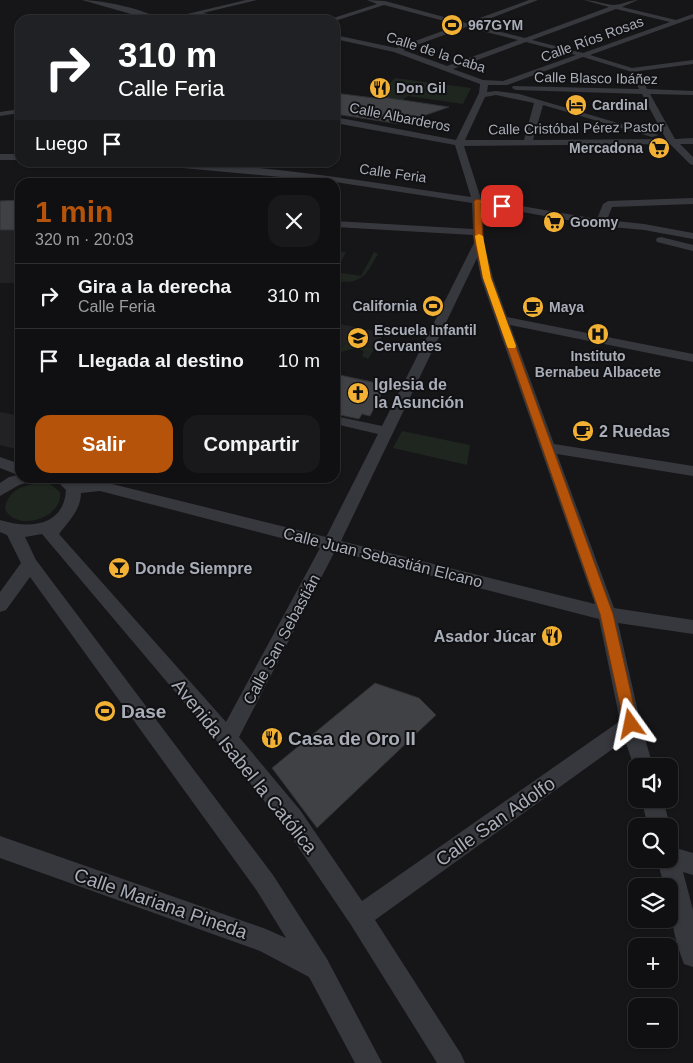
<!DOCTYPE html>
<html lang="es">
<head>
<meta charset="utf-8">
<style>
	:root { --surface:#101012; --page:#19191b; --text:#f1f3f6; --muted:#9c9d9f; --line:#303032; --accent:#b45309 }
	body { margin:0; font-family:Arial,sans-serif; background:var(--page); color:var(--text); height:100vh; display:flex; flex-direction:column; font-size:19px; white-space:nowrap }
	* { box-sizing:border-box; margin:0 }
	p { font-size:16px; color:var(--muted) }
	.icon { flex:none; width:28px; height:28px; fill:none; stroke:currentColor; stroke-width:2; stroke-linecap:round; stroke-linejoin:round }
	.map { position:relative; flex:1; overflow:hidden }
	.details { position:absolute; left:15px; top:178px; width:325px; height:305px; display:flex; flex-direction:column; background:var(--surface); border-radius:15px; box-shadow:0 1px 4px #0004,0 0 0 1px var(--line) }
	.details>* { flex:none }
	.banner { position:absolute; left:15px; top:15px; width:325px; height:152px; border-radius:15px; box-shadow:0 1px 4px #0004,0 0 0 1px var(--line); background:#202124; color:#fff; overflow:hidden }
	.buttons { position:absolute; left:628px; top:758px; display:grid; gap:10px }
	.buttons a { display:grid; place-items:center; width:50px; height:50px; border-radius:10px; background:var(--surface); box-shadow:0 1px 4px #0004,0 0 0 1px var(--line); font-size:25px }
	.pin { position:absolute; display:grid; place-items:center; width:42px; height:42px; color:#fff; margin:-21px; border-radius:10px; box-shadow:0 2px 8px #0006 }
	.me { position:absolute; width:55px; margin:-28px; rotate:348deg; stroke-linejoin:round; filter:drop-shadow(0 0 4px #0008) }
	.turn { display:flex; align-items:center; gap:18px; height:105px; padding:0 20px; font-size:22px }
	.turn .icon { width:65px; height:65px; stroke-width:2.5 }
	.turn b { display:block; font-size:35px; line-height:42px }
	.then { display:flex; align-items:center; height:48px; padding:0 20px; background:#0003; gap:10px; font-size:19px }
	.round { display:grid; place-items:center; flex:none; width:52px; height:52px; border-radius:15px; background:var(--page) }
	.summary { display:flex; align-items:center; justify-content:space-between; height:85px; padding:0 20px }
	h1 { font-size:30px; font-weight:800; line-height:38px; color:var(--accent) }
	.cta { display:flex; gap:10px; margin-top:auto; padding:10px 20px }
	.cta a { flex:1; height:58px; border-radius:15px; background:var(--accent); color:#fff; font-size:20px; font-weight:800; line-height:58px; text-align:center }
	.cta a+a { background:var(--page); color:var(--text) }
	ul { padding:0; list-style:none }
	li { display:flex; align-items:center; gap:15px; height:65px; padding:0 20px; border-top:1px solid var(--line) }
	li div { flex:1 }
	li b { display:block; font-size:19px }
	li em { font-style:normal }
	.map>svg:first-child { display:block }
	.built { fill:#222225 }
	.green { fill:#1e261f }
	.building { fill:#404145; stroke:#303034 }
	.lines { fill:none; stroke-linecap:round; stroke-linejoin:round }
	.minor { fill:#37383d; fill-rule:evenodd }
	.route { fill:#b45309; stroke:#753606 }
	.slow { fill:#f59e0b }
	.labels { text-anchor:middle; stroke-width:4; stroke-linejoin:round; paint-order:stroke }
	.far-poi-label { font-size:14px; font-weight:bold; fill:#a8adb8; stroke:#111113; text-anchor:start }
	.far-street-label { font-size:14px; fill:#a8adb8; stroke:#111113 }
	.poi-label { font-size:16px; font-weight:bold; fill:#a8adb8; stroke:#111113; text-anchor:start }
	.street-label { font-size:16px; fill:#a8adb8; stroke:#111113 }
	.near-poi-label { font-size:19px; font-weight:bold; fill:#a8adb8; stroke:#111113; text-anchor:start }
	.near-street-label { font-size:19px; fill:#a8adb8; stroke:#111113 }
</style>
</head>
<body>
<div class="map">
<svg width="693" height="1063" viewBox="0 0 693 1063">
	<rect width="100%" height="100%" fill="#161618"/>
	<path class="built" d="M0,230h20v53h-20z
		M335,323l49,10 -9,15 -29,-5 -4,3 -7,-1z
		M0,412l20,4v34l-20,-5z"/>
	<path class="green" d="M395,78l76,10 -8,16 -55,-8 -5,4 -27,-4z
		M335,251l11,1 -10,20 25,4 13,-24 4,2c-12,21 -16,31 -43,27z
		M346,343l29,5 -7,11 -6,-3 2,-5 -9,-3 -14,4 -6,-1v-6l7,1z
		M402,431l68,14 -3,20 -74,-17z
		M42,483l8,1 10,8c4,26 -44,41 -55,17 2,-19 20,-25 37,-26z"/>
	<path class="building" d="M335,93l39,5 2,-2 73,11 -49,17 -65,-10z
		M20,200v30h-20v-29z
		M335,374l51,11 -16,31 -8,-2 -3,5 -24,-5z
		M375,683l44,15 17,17 -119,113 -45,-60z"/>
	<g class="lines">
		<path class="minor" d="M82,0c20,0 63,9 79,20h-9z
			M246,0h11l-54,13 37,7c-10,0 -35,2 -41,-6l-25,6h-12z
			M367,0l18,1 81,22 63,-23h9l-65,25 52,13 84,-31 -25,-7c10,0 19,4 29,5 8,0 17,-5 25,-5l-16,7 54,13 17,-6v4l-103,37 42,13 61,-8v4l-61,8 -49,-15 -76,28h-19l-1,7 9,-1 23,3 140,41 -7,2 -109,-32 -10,35 133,-1 -24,-45 -126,-4 -4,-2 1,-2 126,3 -2,-4 4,-2h3l3,6 46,2v4l-43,-1 25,45 18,-1v6h-13l13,13v8l-3,-1 -20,-20 -206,2 17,53 116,20 6,-15 5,-3 85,-3v6l-81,3 -5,13 37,4 49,9v6l-49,-9 -43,-4 -119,-21 2,38 9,35 14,39 186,37v8l-183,-37 44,119 139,22v10l-136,-22 57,154 79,12v14l-75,-11 23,102 12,41h-17v7l-11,-33 -250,180 86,134 4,9h-28l-86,-138 -67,-99 -63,-80 -179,-212 -17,3 11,23 237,315 54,84 55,104h-27l-46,-86 -49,-26 -260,-93v-22l266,93 20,9 -29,-47 -227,-314 -24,33 -6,2v-20l21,-29 -14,-28 -7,-3v-12c28,9 64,7 66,-30l-12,-12h17l6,4 23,-1 226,56 52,-103 -43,-10v-8l47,10 92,-183 -1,-8 -138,-8v-6l138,8 -1,-26 -137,-21 -185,-17 -4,-3c109,0 217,19 325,35l-16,-52 -120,-22v-6l121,23 23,-47 1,-9 -86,-32 -59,-13v-4l61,13 63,-23 -75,-20 -49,16 -8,-1 50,-16zM616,9l54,13 -87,31 -51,-13zM466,27l52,13 -71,26 -44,-16zM526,42l50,13 -73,26 -20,-1 -30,-11zM496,95l38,8 -10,37h-59l20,-43zM477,258l4,20 114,326 -254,-63zM100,491l220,57 -94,174 -167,-188c10,-13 22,-25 22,-41zM335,551l264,68 21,102 -258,180 -62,-91 -61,-73z
			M20,109v4l-20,3v-4z
			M0,154h20v6h-20z
			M661,237l32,8v6l-36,-9 -1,-2 1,-2z
			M0,457l20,7v14h12l-3,4 -10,3 -19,11v-13l9,-6 9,-2 -18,-7z
			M641,799h22l7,27 -1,3v-3h-21z
			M669,846l24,7v22l-10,-3 10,38v57l-9,-3c-10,-25 -15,-52 -15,-78h-5l-7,-27h12z"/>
	</g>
	<path class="route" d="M477,199l29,7 -4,2 -21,-5 2,40 8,35 122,336 25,110 -2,5 -5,2 -5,-2 -2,-5 -24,-110 -117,-336 -8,-35 -1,-42z"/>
	<path class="slow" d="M479,234l4,2 8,42 25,68 -1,2h-7l-1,-2 -24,-68 -8,-42z"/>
	<defs>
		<g id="stadium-disc" transform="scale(1.125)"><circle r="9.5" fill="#f2b134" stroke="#111113"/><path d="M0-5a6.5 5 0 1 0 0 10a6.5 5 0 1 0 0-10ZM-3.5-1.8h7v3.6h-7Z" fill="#111"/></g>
		<g id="restaurant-disc" transform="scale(1.125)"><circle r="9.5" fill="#f2b134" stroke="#111113"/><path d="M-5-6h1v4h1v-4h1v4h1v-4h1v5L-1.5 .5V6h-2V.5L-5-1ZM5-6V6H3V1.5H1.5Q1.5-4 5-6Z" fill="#111"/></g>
		<g id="hotel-disc" transform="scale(1.125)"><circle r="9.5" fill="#f2b134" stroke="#111113"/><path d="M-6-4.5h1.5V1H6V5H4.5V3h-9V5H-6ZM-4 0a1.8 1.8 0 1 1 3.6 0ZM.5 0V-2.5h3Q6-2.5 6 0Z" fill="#111"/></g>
		<g id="supermarket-disc" transform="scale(1.125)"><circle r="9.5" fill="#f2b134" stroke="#111113"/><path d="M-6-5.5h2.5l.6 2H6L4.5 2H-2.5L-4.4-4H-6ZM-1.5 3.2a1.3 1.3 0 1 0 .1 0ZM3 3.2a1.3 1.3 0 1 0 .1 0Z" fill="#111"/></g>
		<g id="cafe-disc" transform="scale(1.125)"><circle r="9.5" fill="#f2b134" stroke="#111113"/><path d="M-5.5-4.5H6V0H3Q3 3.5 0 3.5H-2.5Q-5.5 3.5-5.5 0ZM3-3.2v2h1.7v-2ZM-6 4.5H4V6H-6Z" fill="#111"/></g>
		<g id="hospital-disc" transform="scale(1.125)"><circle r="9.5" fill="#f2b134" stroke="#111113"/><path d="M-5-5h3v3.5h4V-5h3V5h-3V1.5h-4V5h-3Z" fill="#111"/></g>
		<g id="school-disc" transform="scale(1.125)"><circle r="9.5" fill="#f2b134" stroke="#111113"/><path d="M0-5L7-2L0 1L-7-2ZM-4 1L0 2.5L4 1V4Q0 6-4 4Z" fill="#111"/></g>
		<g id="church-disc" transform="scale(1.125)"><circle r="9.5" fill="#f2b134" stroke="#111113"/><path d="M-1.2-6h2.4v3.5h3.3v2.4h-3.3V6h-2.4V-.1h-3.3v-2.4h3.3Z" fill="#111"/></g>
		<g id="bar-disc" transform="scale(1.125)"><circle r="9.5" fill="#f2b134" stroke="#111113"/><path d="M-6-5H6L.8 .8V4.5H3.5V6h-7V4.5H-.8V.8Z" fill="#111"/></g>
	</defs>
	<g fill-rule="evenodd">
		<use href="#stadium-disc" x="452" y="25"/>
		<use href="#restaurant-disc" x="380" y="88"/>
		<use href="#hotel-disc" x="576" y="105"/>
		<use href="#supermarket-disc" x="659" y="148"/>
		<use href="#supermarket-disc" x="554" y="222"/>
		<use href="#stadium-disc" x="433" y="306"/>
		<use href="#cafe-disc" x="533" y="307"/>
		<use href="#hospital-disc" x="598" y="334"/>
		<use href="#school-disc" x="358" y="338"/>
		<use href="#church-disc" x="358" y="393"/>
		<use href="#cafe-disc" x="583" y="431"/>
		<use href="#bar-disc" x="119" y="568"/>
		<use href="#restaurant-disc" x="552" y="636"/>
		<use href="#stadium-disc" x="105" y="711"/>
		<use href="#restaurant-disc" x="272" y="738"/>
	</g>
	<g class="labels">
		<g class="far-poi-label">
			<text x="468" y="30">967GYM</text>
			<text x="396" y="93">Don Gil</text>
			<text x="592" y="110">Cardinal</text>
			<text x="643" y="153" text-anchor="end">Mercadona</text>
			<text x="570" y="227">Goomy</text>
			<text x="417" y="311" text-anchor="end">California</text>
			<text x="549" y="312">Maya</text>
			<text x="374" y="335">Escuela Infantil<tspan x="374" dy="16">Cervantes</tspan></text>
			<text x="598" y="361" text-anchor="middle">Instituto<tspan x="598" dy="16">Bernabeu Albacete</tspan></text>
		</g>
		<g class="far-street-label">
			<text transform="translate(592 39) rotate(-20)" y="5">Calle Ríos Rosas</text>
			<text transform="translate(436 52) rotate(18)" y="5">Calle de la Caba</text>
			<text transform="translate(596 78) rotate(1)" y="5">Calle Blasco Ibáñez</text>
			<text transform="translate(400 117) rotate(11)" y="5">Calle Albarderos</text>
			<text transform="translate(576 128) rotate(-1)" y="5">Calle Cristóbal Pérez Pastor</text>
			<text transform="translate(393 173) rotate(8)" y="5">Calle Feria</text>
		</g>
		<g class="poi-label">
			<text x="374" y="390">Iglesia de<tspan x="374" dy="18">la Asunción</tspan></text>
			<text x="599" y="437">2 Ruedas</text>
			<text x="135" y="574">Donde Siempre</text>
			<text x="536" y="642" text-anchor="end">Asador Júcar</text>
		</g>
		<g class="street-label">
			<text transform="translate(383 557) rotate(14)" y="6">Calle Juan Sebastián Elcano</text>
			<text transform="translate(281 639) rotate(-62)" y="6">Calle San Sebastián</text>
		</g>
		<g class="near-poi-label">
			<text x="121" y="718">Dase</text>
			<text x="288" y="745">Casa de Oro II</text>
		</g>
		<g class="near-street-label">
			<text transform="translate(245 766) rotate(51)" y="7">Avenida Isabel la Católica</text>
			<text transform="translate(495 821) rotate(-35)" y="7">Calle San Adolfo</text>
			<text transform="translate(161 903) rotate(19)" y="7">Calle Mariana Pineda</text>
		</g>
	</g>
</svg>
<div class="buttons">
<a><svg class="icon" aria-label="sound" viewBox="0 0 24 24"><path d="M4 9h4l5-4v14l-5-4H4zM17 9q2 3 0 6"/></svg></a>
<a><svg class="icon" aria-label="search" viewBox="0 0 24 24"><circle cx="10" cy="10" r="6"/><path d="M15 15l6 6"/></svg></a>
<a><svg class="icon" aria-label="layers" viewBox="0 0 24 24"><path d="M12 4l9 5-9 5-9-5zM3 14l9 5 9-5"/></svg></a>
<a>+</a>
<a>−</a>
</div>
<div class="pin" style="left:502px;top:206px;background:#d93025"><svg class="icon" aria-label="arrive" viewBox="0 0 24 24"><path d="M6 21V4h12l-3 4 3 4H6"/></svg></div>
<svg class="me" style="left:631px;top:724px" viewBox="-20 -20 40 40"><path d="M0-17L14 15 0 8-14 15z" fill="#b45309" stroke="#fff" stroke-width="4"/></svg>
<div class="banner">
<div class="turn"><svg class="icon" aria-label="right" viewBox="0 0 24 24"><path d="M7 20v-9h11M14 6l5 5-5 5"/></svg><div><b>310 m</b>Calle Feria</div></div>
<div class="then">Luego<svg class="icon" aria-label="arrive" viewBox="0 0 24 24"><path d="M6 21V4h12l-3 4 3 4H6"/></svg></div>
</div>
<section class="details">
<div class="summary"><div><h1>1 min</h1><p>320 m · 20:03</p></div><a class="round"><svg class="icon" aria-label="close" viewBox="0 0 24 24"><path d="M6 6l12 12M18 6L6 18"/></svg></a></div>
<ul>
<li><svg class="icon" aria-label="right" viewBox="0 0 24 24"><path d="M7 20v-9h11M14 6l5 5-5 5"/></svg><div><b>Gira a la derecha</b><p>Calle Feria</p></div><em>310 m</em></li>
<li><svg class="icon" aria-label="arrive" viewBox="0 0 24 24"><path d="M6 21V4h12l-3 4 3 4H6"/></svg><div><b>Llegada al destino</b></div><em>10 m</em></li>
</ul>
<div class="cta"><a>Salir</a><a>Compartir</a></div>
</section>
</div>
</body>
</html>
